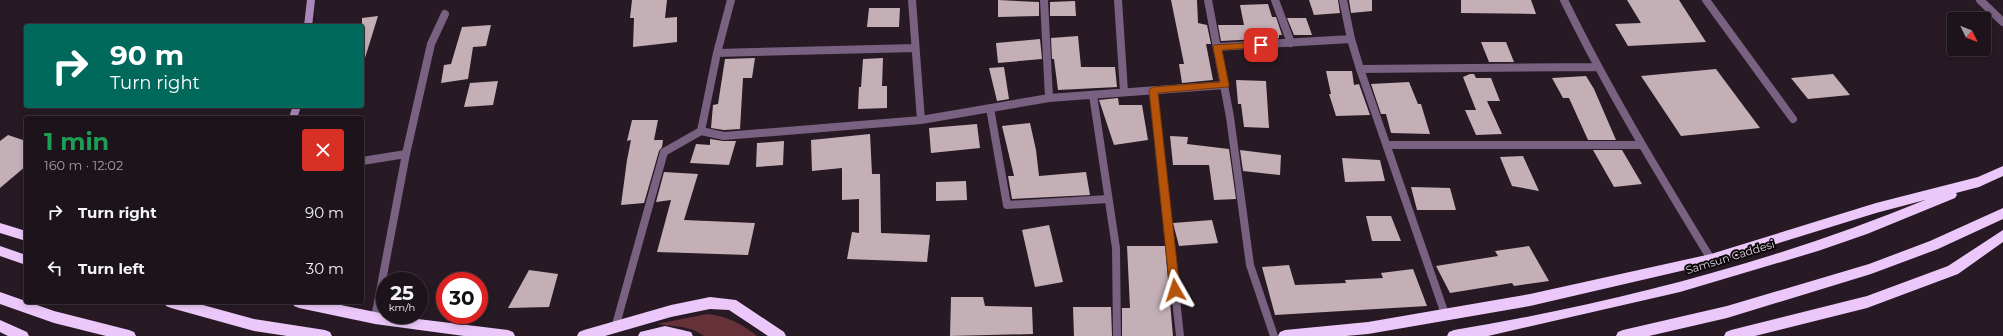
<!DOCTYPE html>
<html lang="en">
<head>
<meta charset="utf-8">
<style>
	:root { --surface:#1d141b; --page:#251d24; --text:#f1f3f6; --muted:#a09ea3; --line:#3b333a }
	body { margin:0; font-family:Montserrat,sans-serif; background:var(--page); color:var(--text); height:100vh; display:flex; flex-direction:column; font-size:15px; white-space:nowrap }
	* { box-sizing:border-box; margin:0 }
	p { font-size:13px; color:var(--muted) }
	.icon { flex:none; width:22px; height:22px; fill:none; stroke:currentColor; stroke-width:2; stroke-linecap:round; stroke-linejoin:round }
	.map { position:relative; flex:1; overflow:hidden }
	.panel { position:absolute; left:24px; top:116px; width:340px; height:188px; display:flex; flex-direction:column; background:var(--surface); border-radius:4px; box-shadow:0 2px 6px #0003,0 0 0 1px var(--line) }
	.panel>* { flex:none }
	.top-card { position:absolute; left:24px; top:24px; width:340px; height:84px; border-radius:4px; box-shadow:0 2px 6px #0003,0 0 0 1px var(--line); background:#00695c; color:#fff; overflow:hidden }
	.needle { width:26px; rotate:133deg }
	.controls { position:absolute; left:1947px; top:12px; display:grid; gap:8px }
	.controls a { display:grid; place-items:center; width:44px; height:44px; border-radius:4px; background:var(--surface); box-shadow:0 2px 6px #0003,0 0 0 1px var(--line); font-size:20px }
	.speed { position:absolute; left:376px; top:272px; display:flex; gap:8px; font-size:20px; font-weight:700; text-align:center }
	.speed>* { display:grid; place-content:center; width:52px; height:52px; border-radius:50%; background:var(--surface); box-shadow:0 2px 6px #0003,0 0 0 1px var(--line); line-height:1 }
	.speed small { font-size:10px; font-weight:400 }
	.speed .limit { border:6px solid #d22; background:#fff; color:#111 }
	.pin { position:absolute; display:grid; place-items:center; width:34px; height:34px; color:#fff; margin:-17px; border-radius:8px; box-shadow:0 2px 6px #0006 }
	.me { position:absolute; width:44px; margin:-22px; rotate:354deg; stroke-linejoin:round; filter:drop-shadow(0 0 3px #0008) }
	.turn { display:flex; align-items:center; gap:14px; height:84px; padding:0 20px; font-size:18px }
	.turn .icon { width:52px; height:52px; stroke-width:2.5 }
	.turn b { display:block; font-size:28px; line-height:34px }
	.round { display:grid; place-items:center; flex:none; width:42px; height:42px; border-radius:4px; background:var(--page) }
	.overview { display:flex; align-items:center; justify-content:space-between; height:68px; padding:0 20px }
	h1 { font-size:24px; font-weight:700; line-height:30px; color:#1e9e55 }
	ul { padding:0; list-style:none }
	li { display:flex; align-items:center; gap:12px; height:56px; padding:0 20px }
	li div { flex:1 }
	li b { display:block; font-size:15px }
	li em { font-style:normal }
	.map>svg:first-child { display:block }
	.green { fill:#673139 }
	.building { fill:#c5afb7 }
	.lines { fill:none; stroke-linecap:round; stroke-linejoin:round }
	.street { stroke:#786181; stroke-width:8 }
	.secondary { stroke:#ab86ba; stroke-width:8 }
	.highway { fill:#ebc8f9; fill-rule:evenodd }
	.route { fill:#b45309; stroke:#753606 }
	.labels { text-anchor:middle; stroke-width:4; stroke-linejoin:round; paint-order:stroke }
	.street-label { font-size:11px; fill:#dfd6dc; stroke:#0c070b }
</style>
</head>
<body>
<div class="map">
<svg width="2003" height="336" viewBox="0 0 2003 336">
	<rect width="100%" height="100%" fill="#271a24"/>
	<path class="green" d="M707,314c20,2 35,10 50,22h-53l-10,-6 -12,-3 -25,-3z"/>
	<path class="building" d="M632,0h35l-2,18 12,-1v25l-44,5 1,-29h-4z
		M998,0l41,2v14l-41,1z
		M1171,0h26l1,23 9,2 4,19h-5l7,36 -31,3 -3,-19h5z
		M1309,0h29l2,13 -26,2z
		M1349,0h23v11l-21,2z
		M1461,0h70l5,14 -75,-1z
		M1627,0h52l27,42 -78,4 -13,-22 26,-1z
		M1075,1l1,15h-26v-14z
		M1268,4l4,13h4l6,18h-3v3l-58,3 -3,-16h26l-4,-20z
		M869,8h31l-1,19h-32z
		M378,16l-13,42 -3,-1v-39z
		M1287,18h19l6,17h-18z
		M491,25l-5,21 -13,1 -5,32 -27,4 3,-18 7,-1 11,-37z
		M1078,36l3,31h34l2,20 -59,3 -4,-31h-2l-1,-21z
		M1040,39l2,20 -44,4 -2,-20z
		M1481,42h25l8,20h-25z
		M755,58l-3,20h-9l-3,51 -16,1 -13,-2 2,-23 5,-1 7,-45z
		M883,58l-1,28h5v22l-29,1 1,-22h2l2,-28z
		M1004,67l5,32 -12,2 -8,-33z
		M1716,69l44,59 -79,8 -40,-60z
		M1326,71h26l2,14 5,-1 11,31 -34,1 -7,-22h2z
		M1470,74h4l2,4h15l9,23h-13l15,33 -26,1 -11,-25h11l-13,-33z
		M1833,74l17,21 -42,4 -17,-21z
		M1586,76l8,13 22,51h-28l-19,-42h-6l-11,-20z
		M1236,80l30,1 3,47 -25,-1 -3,-23h-3z
		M498,81l-5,24 -29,2 6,-24z
		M1409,82l9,22h3l9,30 -39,-1 -5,-19h-5l-10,-30z
		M1118,98l1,7h23l6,35 -34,5 -15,-45z
		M632,120h26l-4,20h9l-1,7 -3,4 -15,52 -23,2 6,-45 4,-20 -4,1z
		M1030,123l6,27 3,26 47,-4 4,23 -78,4 -4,-23h6l-12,-50z
		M977,124l3,24 -49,5 -2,-25z
		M870,134l2,40h8l1,59 49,2 -3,27 -80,-3 5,-27 7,1v-34l-17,1v-32l-30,3 -1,-31z
		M8,135l18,6v25l-26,22v-47z
		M1170,136l18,1 -1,7 42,5 7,50 -22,1 -5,-35h-36z
		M710,139l13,2h13l-7,24 -39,-2 6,-19 14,1z
		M784,141l-1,24 -27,2 1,-24z
		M1240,150l41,5 -1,20 -37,-4z
		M1593,150h29l20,34 -28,3z
		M1523,156l16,35 -27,-5 -12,-29z
		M1342,158l38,2 5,21 -40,1z
		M664,172l34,2 -14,46 71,3 -7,32 -91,-3 14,-52 -15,2z
		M966,181l1,19 -31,1v-19z
		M1411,187l39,1 6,22h-39z
		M1366,216h25l10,25h-29z
		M1212,220l6,23 -39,3 -6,-23z
		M1049,225l14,57 -28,5 -13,-57z
		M1127,246h38l8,90h-51v-28h8z
		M1529,246l20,35 -35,5 -2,-3 -62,10 -14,-27 62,-10 -3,-5z
		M1289,265l6,20 51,-2 -1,-3 38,-2 -2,-5 32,-4 14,37 -152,9 -13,-48z
		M529,270l29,4 -9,33 -41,1z
		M951,297h32l2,9 47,1 1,27 -83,2z
		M1073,307h38l1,29h-38z"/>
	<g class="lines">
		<path class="street" d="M912,0l9,120
			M1044,0l5,98
			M1118,0l6,92
			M1208,0l22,117 20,148 24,71
			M1275,0l16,43
			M1343,0l8,39 9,30 85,245
			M1564,0c44,90 95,174 147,259
			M1706,0l87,119
			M1980,0l23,22
			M1217,47l134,-8
			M717,53l198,-5
			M1360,69l237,-2
			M1153,90l27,246
			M1093,95l23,153 1,88
			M990,108l17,97 101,-6
			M701,131l23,5 197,-16 128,-22 176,-13
			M1387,145h254
			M362,161l44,-7
			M375,318l31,-164 25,-110 14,-30
			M615,328l49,-176 37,-21 16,-78 14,-53"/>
		<path class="secondary" d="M308,26l3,-26
			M293,118l4,-12"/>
		<path class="highway" d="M2003,166v10l-24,11 -23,6 1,2 -2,3 -88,36 -49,17 -138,41 -192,44h-41l2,-4 5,-2c158,-26 323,-69 471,-130l-49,13 -165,51 -181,42 -162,28 -22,2h-68l2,-4 5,-2 83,-8 162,-28 181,-40 165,-51 102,-26z
			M2003,208v11l-65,30 -67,25 -144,44 -78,18h-33l2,-4 5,-2 104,-24 142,-42 61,-23z
			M0,223l26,8v10l-26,-8z
			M2003,230v12l-45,32 -91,34 -112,28h-31l2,-4 5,-2 136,-34 81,-30z
			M0,246l26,9v10l-26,-9z
			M0,292l54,19 75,19 5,2 2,4h-30l-52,-13 -54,-19z
			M710,297l26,3 48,32 2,4h-18l-39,-26 -19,-1 -39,8 -66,19h-28l2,-4 5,-2 87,-25z
			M164,302h28l62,17 71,11 5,2 2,4h-45l-33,-5 -83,-23 -5,-2z
			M292,302h34l59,12v1l123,15 5,2 2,4h-51l-89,-12 -76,-16 -5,-2z
			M0,320l27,12 2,4h-21l-8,-4z
			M665,326l26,6 2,4h-55l2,-4z"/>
	</g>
	<path class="route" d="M1261,42l3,1v4l-42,3 7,35 -1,2 -70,6 22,197 -5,4 -5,-4 -21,-200 4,-3 67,-5 -7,-35 1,-2z"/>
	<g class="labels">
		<g class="street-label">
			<text transform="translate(1730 257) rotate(-17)" y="4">Samsun Caddesi</text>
		</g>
	</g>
</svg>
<div class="controls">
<a><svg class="needle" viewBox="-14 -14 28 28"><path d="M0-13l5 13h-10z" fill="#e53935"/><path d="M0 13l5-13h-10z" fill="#a09ea3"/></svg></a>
</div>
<div class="speed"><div>25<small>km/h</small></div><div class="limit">30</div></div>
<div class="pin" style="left:1261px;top:45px;background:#d93025"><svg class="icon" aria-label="arrive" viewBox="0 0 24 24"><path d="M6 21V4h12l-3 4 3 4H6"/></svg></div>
<svg class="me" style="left:1175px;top:290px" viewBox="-20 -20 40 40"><path d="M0-17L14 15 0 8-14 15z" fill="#b45309" stroke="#fff" stroke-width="4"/></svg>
<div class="top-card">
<div class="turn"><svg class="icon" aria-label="right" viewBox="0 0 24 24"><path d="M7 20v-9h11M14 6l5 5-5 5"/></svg><div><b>90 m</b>Turn right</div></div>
</div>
<section class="panel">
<div class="overview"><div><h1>1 min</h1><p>160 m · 12:02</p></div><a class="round" style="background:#d93025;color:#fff"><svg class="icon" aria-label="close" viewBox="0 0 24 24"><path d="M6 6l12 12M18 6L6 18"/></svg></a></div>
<ul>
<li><svg class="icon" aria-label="right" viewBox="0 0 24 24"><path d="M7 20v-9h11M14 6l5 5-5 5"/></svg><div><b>Turn right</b></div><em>90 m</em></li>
<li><svg class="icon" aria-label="left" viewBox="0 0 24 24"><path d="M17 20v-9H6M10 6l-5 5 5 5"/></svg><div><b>Turn left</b></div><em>30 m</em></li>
</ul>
</section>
</div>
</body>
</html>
